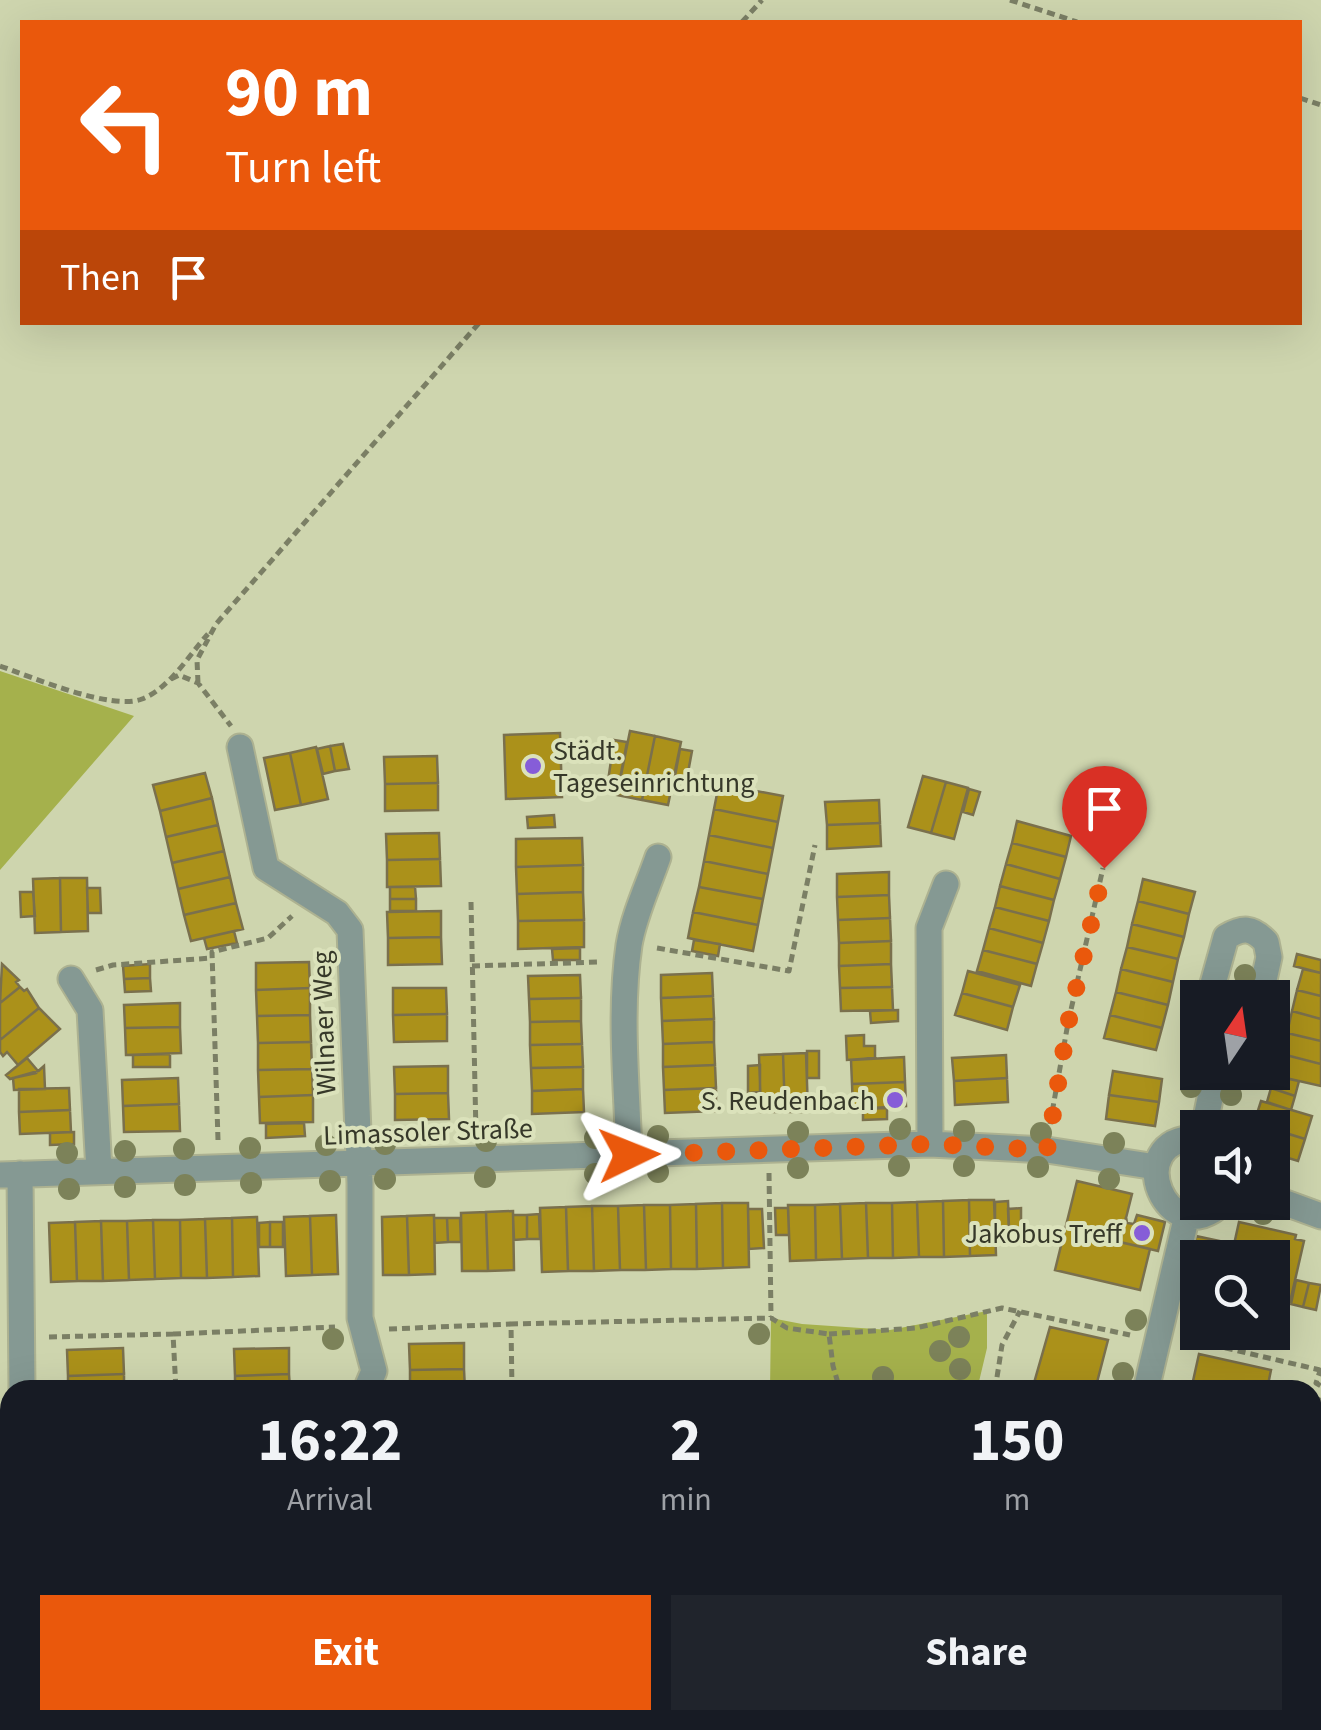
<!DOCTYPE html>
<html lang="en">
<head>
<meta charset="utf-8">
<style>
	:root { --surface:#171b24; --page:#20242c; --text:#f1f3f6; --muted:#9ea1a6; --accent:#ea580c }
	body { margin:0; font-family:"Source Sans 3",sans-serif; background:var(--page); color:var(--text); height:100vh; display:flex; flex-direction:column; font-size:38px; white-space:nowrap }
	* { box-sizing:border-box; margin:0 }
	p { font-size:32px; color:var(--muted) }
	.icon { flex:none; width:55px; height:55px; fill:none; stroke:currentColor; stroke-width:2; stroke-linecap:round; stroke-linejoin:round }
	.map { position:relative; flex:1; overflow:hidden }
	.details { position:absolute; left:0px; top:1380px; width:1322px; height:350px; display:flex; flex-direction:column; background:var(--surface); border-radius:30px 30px 0 0; box-shadow:0 10px 40px #0002 }
	.details>* { flex:none }
	.banner { position:absolute; left:20px; top:20px; width:1282px; height:305px; border-radius:0px; box-shadow:0 10px 40px #0002; background:#ea580c; color:#fff; overflow:hidden }
	.needle { width:65px; rotate:13deg }
	.controls { position:absolute; left:1180px; top:980px; display:grid; gap:20px }
	.controls a { display:grid; place-items:center; width:110px; height:110px; border-radius:0px; background:var(--surface); box-shadow:0 10px 40px #0002; font-size:50px }
	.pin { position:absolute; display:grid; place-items:center; width:85px; height:85px; color:#fff; margin:-102px -42px; border-radius:50% 50% 50% 0; rotate:-45deg; box-shadow:0 0 10px #0007 }
	.pin .icon { rotate:45deg }
	.me { position:absolute; width:110px; margin:-55px; rotate:88deg; stroke-linejoin:round; filter:drop-shadow(0 0 8px #0008) }
	.turn { display:flex; align-items:center; gap:35px; height:210px; padding:0 40px; font-size:45px }
	.turn .icon { width:130px; height:130px; stroke-width:2.5 }
	.turn b { display:block; font-size:70px; line-height:85px }
	.then { display:flex; align-items:center; height:95px; padding:0 40px; background:#0003; gap:20px; font-size:38px }
	.eta { display:flex; justify-content:space-evenly; align-items:center; height:170px; text-align:center }
	.eta b { font-size:60px; font-weight:700; line-height:70px }
	.action { display:flex; gap:20px; margin-top:auto; padding:20px 40px }
	.action a { flex:1; height:115px; border-radius:0px; background:var(--accent); color:#fff; font-size:40px; font-weight:700; line-height:115px; text-align:center }
	.action a+a { background:var(--page); color:var(--text) }
	.map>svg:first-child { display:block }
	.green { fill:#a5b14c }
	.building { fill:#ab911a; stroke:#7a704d; stroke-width:2.5 }
	.lines { fill:none; stroke-linecap:round; stroke-linejoin:round }
	.minor-casing { stroke:#adb291; stroke-width:29 }
	.path { stroke:#7b7f65; stroke-width:5; stroke-dasharray:8 5; stroke-linecap:butt }
	.minor { stroke:#859993; stroke-width:25 }
	.tree { fill:#7c8259 }
	.route { stroke:#ea580c; stroke-width:18; stroke-dasharray:0 32.4 }
	.poi-dot { fill:#865dd8; stroke:#dbe2bb; stroke-width:4 }
	.labels { text-anchor:middle; stroke-width:8; stroke-linejoin:round; paint-order:stroke }
	.poi-label { font-size:28px; fill:#363829; stroke:#dbe2bb; text-anchor:end }
	.street-label { font-size:28px; fill:#363829; stroke:#dbe2bb }
</style>
</head>
<body>
<div class="map">
<svg width="1321" height="1730" viewBox="0 0 1321 1730">
	<rect width="100%" height="100%" fill="#ced5ae"/>
	<path class="green" d="M0,671l134,45 -134,154z
		M987,1311v37l-10,42h-207l1,-72 31,6 88,6z"/>
	<path class="building" d="M630,731l25,5 -13,64 -25,-5z
		M560,733l2,64 -56,2 -2,-64z
		M655,736l26,6 -13,63 -26,-5z
		M614,740l13,2 -8,42 -11,-3z
		M343,744l6,25 -14,2 -5,-25z
		M330,746l5,25 -12,3 -6,-25z
		M316,747l12,52 -27,6 -11,-52z
		M680,749l12,2 -5,27 -12,-2z
		M290,753l11,52 -26,5 -11,-52z
		M437,756l1,27 -53,1 -1,-27z
		M205,773l7,25 -52,13 -7,-26z
		M923,776l23,6 -15,51 -23,-6z
		M946,782l22,6 -14,51 -23,-6z
		M438,783v27l-53,1v-27z
		M719,784l64,12 -5,26 -64,-13z
		M969,789l11,3 -7,23 -10,-3z
		M212,798l6,27 -52,12 -6,-26z
		M879,800l1,23 -53,2 -2,-23z
		M714,809l64,13 -5,26 -64,-13z
		M554,815l1,12 -27,1 -1,-11z
		M1017,821l54,15 -5,21 -54,-14z
		M880,823l1,23 -54,3v-24z
		M218,825l6,26 -52,12 -6,-26z
		M439,833l1,26 -53,1 -1,-26z
		M709,835l64,13 -5,26 -64,-13z
		M582,838l1,27 -67,2v-28z
		M1012,843l54,14 -6,22 -54,-15z
		M224,851l6,26 -52,12 -6,-26z
		M440,859l1,27 -54,1v-27z
		M704,861l64,13 -5,25 -64,-12z
		M1006,864l54,15 -6,21 -54,-14z
		M583,865v27l-66,2 -1,-27z
		M889,872v23l-52,2v-23z
		M230,877l6,26 -52,12 -6,-26z
		M60,878h27l1,53 -27,1z
		M60,878l1,54 -26,1 -2,-54z
		M1143,879l52,13 -6,22 -51,-13z
		M1000,886l54,14 -5,21 -54,-14z
		M390,887h25l1,12h-26z
		M699,887l64,12 -5,26 -65,-13z
		M87,888h13l1,25h-13z
		M20,892h13l2,24 -14,1z
		M583,892l1,28 -66,1 -1,-27z
		M889,895l1,23 -52,2 -1,-23z
		M390,899h26v12h-26z
		M1138,901l51,13 -5,23 -52,-13z
		M236,903l7,26 -52,12 -7,-26z
		M995,907l54,14 -6,22 -54,-15z
		M441,911v26l-53,1 -1,-26z
		M693,912l65,13 -5,26 -65,-13z
		M890,918l1,23 -52,2 -1,-23z
		M584,920v27l-66,2v-28z
		M1132,924l52,13 -6,22 -51,-12z
		M989,928l54,15 -6,21 -54,-14z
		M234,931l3,12 -30,6 -3,-11z
		M441,937l1,27 -54,1v-27z
		M694,940l26,4 -2,12 -26,-5z
		M891,941v23l-52,2v-23z
		M1127,947l51,12 -5,23 -52,-13z
		M580,948v12h-27l-1,-11z
		M983,950l54,14 -6,22 -54,-15z
		M1297,954l24,6v13l-27,-7z
		M309,962l1,26 -54,2v-27z
		M2,964l17,16 -3,2 4,5 -20,16z
		M150,964v14l-26,1 -1,-13z
		M891,964l1,23 -52,1 -1,-22z
		M1121,969l52,13 -5,23 -52,-13z
		M1303,969l18,4v23l-24,-6z
		M968,971l52,14 -7,22 -51,-14z
		M712,973l1,23 -52,2v-23z
		M580,975l1,23 -52,1 -1,-23z
		M150,978l1,13 -26,1 -1,-13z
		M20,987l4,4 3,-2 12,19 -39,32v-37z
		M892,987l1,23 -52,1 -1,-23z
		M310,988v27l-53,1 -1,-26z
		M393,988h53l1,26 -54,1z
		M1297,990l24,6v23l-29,-8z
		M1116,992l52,13 -6,23 -52,-13z
		M962,993l51,14 -6,23 -52,-15z
		M713,996l1,23 -52,2 -1,-23z
		M581,998v23l-51,1 -1,-23z
		M180,1003v24l-55,1 -1,-23z
		M39,1008l21,21 -42,36 -11,-13 -4,4 -3,-4v-12z
		M898,1010v11l-27,2 -1,-12z
		M1292,1011l29,8v22l-34,-8z
		M447,1014v27l-53,1 -1,-27z
		M310,1015l1,27 -53,1 -1,-27z
		M1110,1015l52,13 -6,22 -52,-12z
		M714,1019v23l-51,2 -1,-23z
		M581,1021l1,23 -52,1v-23z
		M180,1027l1,26 -55,2 -1,-27z
		M1287,1033l34,8v23l-39,-10z
		M864,1035v11h11v12l-28,2 -1,-24z
		M311,1042l1,27 -54,1v-27z
		M714,1042l1,23 -52,2v-23z
		M582,1044l1,23 -52,1 -1,-23z
		M807,1051h12v27h-12z
		M806,1053l2,59h-23l-2,-58z
		M170,1054v13h-37v-12z
		M783,1054l2,58h-24l-2,-57z
		M1282,1054l39,10v22l-44,-10z
		M1006,1055l1,23 -53,3 -2,-23z
		M904,1057l1,25 -53,2 -1,-24z
		M27,1058l11,13 -28,8 -4,-4z
		M715,1065l1,23 -52,2 -1,-23z
		M760,1065v27l-12,1v-27z
		M44,1066l1,23 -31,1 -1,-12 23,-5z
		M448,1066v27l-53,1 -1,-27z
		M583,1067v22l-51,2 -1,-23z
		M312,1069l1,26 -54,2 -1,-27z
		M1113,1071l49,8 -3,23 -50,-7z
		M1274,1076l25,5 -4,15 -24,-8z
		M178,1078l1,26 -56,2 -1,-26z
		M1007,1078l1,24 -53,3 -1,-24z
		M905,1082l1,24 -53,3 -1,-25z
		M69,1088l1,22 -51,2v-23z
		M716,1088v23l-51,2 -1,-23z
		M1271,1088l24,8 -4,14 -24,-8z
		M583,1089l1,23 -52,2v-23z
		M448,1093l1,26 -54,1v-26z
		M313,1095v27l-53,1 -1,-26z
		M1109,1095l50,7 -4,24 -49,-7z
		M1261,1101l51,15 -7,23 -51,-16z
		M179,1104l1,27 -56,1 -1,-26z
		M887,1108v11l-24,1v-11z
		M70,1110l1,22 -51,2 -1,-22z
		M304,1123l1,13 -39,2v-14z
		M1272,1129l33,10 -7,22 -26,-8z
		M74,1132v12l-24,1v-12z
		M1077,1181l55,13 -12,48 30,7 -10,41 -85,-20z
		M969,1200l1,56 -26,1 -1,-56z
		M969,1200h25l2,55 -26,1z
		M943,1201l1,56h-25l-2,-55z
		M1008,1201l1,27h-14v-26z
		M917,1202l2,55 -26,1 -1,-55z
		M722,1203l1,65 -26,1 -1,-65z
		M722,1203h26l1,64 -26,1z
		M866,1203l2,55 -26,1 -2,-55z
		M866,1203h26l1,55h-25z
		M696,1204l1,65h-26l-1,-64z
		M840,1204l2,55 -26,1 -1,-55z
		M644,1205l2,65h-26l-2,-64z
		M644,1205h26l1,64 -25,1z
		M788,1205h27l1,55 -26,1z
		M592,1206l2,65h-26l-2,-64z
		M592,1206h26l2,64 -26,1z
		M566,1207l2,64 -26,1 -2,-64z
		M775,1208h13l1,27h-13z
		M1021,1208v27h-12l-1,-26z
		M748,1209h14l2,39 -15,1z
		M513,1211l1,59 -26,1 -2,-59z
		M486,1212l2,59h-26l-1,-58z
		M539,1214l1,25h-13v-24z
		M336,1215l2,59 -26,1 -2,-59z
		M434,1215l1,59 -26,1 -2,-59z
		M513,1215h14v24l-13,1z
		M1137,1215l28,7 -7,29 -38,-9 6,-25 1,6 7,1z
		M310,1216l2,59 -26,1 -2,-59z
		M407,1216l2,59h-26l-1,-58z
		M257,1217l2,59 -26,1 -1,-59z
		M232,1218l1,59 -26,1 -2,-59z
		M434,1218h13l1,24 -13,1z
		M447,1218h13l1,24h-13z
		M205,1219l2,59h-26l-1,-58z
		M153,1220l2,59 -26,1 -2,-59z
		M153,1220h27l1,58 -26,1z
		M101,1221l2,60h-26l-2,-59z
		M101,1221h26l2,59 -26,1z
		M75,1222l2,59 -26,1 -2,-59z
		M270,1222v25h-11v-24z
		M270,1222h13v25h-13z
		M1239,1222l57,13 -1,4 9,2 -14,61 -9,-2 -6,27 -3,-69h-41z
		M1196,1236l28,6 -4,16h-22v7l-8,-1z
		M1195,1266l3,1v43l-12,-2z
		M1296,1280l13,3 -6,24 -12,-3z
		M1309,1283l12,2 -5,25 -13,-3z
		M1050,1327l58,13 -13,50h-63z
		M464,1343v26l-54,1 -1,-26z
		M123,1348l1,26 -56,2 -1,-26z
		M289,1348v26l-54,2 -1,-27z
		M1199,1354l72,16 -4,20h-76z
		M464,1369l1,21h-55v-20z
		M124,1374v16h-56v-14z
		M289,1374l1,16h-55v-14z
		M1321,1430v47l-9,-5v-25z
		M1321,1619v39l-9,-8v-22z
		M140,1720h39l3,3 -7,7h-24z
		M498,1720h33l-5,10h-34z
		M531,1720h33l-5,10h-33z
		M732,1720h35l-10,10h-15z
		M767,1720h28l5,4 -6,6h-37z
		M993,1720h21l11,10h-32l-5,-5z
		M1014,1720h34l5,5 -5,5h-23z"/>
	<g class="lines">
		<g class="minor-casing">
			<path id="minor" d="M240,747l26,121 71,45 13,17 10,253v135l14,53 -8,19
				M71,979l19,31 9,161
				M1209,998l17,-61c17,-10 26,-10 40,5l3,15 -9,41
				M1198,1045v13
				M1213,1084l22,-12
				M1204,1128l9,-44 -8,-12
				M1198,1138c-80,0 -30,119 25,64
				M930,1144l-1,-216 17,-44
				M629,1155c-2,-69 -10,-141 0,-210 5,-30 19,-59 29,-88
				M20,1174l2,216
				M0,1175l930,-31 117,6 109,17
				M1272,1198l49,18
				M1146,1390l41,-175
				M1312,1512l9,4
				M0,1546l10,-13
				M358,1720l10,10
				M889,1730l25,-10"/>
		</g>
		<path class="path" d="M1010,0l67,22
			M742,22l20,-22
			M1300,98l21,7
			M0,666c32,11 111,45 142,33 28,-11 47,-44 66,-65
			M171,679l8,-4 19,8 33,43
			M198,683l-1,-23 19,-36 264,-302
			M471,902l5,232
			M657,948l132,23 26,-126
			M472,966l127,-4
			M96,970l17,-5 99,-7
			M1050,1124l18,-101 35,-155
			M218,1140l-6,-188 56,-14 24,-22
			M769,1173l2,144
			M389,1329l122,-5
			M173,1334l162,-7
			M829,1334l87,-6 86,-20 128,27
			M49,1337l124,-3 3,56
			M1187,1339l133,31
			M1321,1368l-5,15 5,3
			M512,1390l-1,-66 260,-6 16,10 42,6 4,32 7,24
			M995,1390l7,-45 18,-34
			M1312,1414l9,-16
			M245,1720l11,10
			M649,1720l12,10
			M1076,1720l11,10
			M1269,1720l11,10
			M199,1730l9,-10
			M290,1730l10,-10
			M1160,1730l7,-10"/>
		<use href="#minor" class="minor"/>
	</g>
	<g class="tree">
		<circle cx="1245" cy="975" r="11"/>
		<circle cx="1191" cy="1087" r="11"/>
		<circle cx="1231" cy="1095" r="11"/>
		<circle cx="900" cy="1129" r="11"/>
		<circle cx="964" cy="1131" r="11"/>
		<circle cx="798" cy="1132" r="11"/>
		<circle cx="1041" cy="1133" r="11"/>
		<circle cx="658" cy="1136" r="11"/>
		<circle cx="595" cy="1138" r="11"/>
		<circle cx="486" cy="1141" r="11"/>
		<circle cx="1114" cy="1143" r="11"/>
		<circle cx="385" cy="1144" r="11"/>
		<circle cx="326" cy="1145" r="11"/>
		<circle cx="250" cy="1148" r="11"/>
		<circle cx="184" cy="1149" r="11"/>
		<circle cx="125" cy="1151" r="11"/>
		<circle cx="67" cy="1153" r="11"/>
		<circle cx="899" cy="1166" r="11"/>
		<circle cx="964" cy="1166" r="11"/>
		<circle cx="1038" cy="1167" r="11"/>
		<circle cx="798" cy="1168" r="11"/>
		<circle cx="658" cy="1172" r="11"/>
		<circle cx="595" cy="1174" r="11"/>
		<circle cx="485" cy="1177" r="11"/>
		<circle cx="385" cy="1179" r="11"/>
		<circle cx="1109" cy="1179" r="11"/>
		<circle cx="330" cy="1181" r="11"/>
		<circle cx="251" cy="1183" r="11"/>
		<circle cx="185" cy="1185" r="11"/>
		<circle cx="125" cy="1187" r="11"/>
		<circle cx="69" cy="1189" r="11"/>
		<circle cx="1263" cy="1214" r="11"/>
		<circle cx="1136" cy="1320" r="11"/>
		<circle cx="759" cy="1334" r="11"/>
		<circle cx="959" cy="1337" r="11"/>
		<circle cx="333" cy="1339" r="11"/>
		<circle cx="940" cy="1351" r="11"/>
		<circle cx="960" cy="1369" r="11"/>
		<circle cx="1123" cy="1373" r="11"/>
		<circle cx="883" cy="1377" r="11"/>
	</g>
	<g class="lines">
		<path class="route" d="M629,1155l301,-11 117,6 21,-126 36,-156"/>
	</g>
	<g class="poi-dot">
		<circle cx="533" cy="766" r="10"/>
		<circle cx="895" cy="1100" r="10"/>
		<circle cx="1142" cy="1233" r="10"/>
	</g>
	<g class="labels">
		<g class="poi-label">
			<text x="553" y="760" text-anchor="start">Städt.<tspan x="553" dy="32">Tageseinrichtung</tspan></text>
			<text x="875" y="1110">S. Reudenbach</text>
			<text x="1122" y="1243">Jakobus Treff</text>
		</g>
		<g class="street-label">
			<text transform="translate(323 1023) rotate(-92)" y="10">Wilnaer Weg</text>
			<text transform="translate(428 1131) rotate(-2)" y="10">Limassoler Straße</text>
		</g>
	</g>
</svg>
<div class="controls">
<a><svg class="needle" viewBox="-14 -14 28 28"><path d="M0-13l5 13h-10z" fill="#e53935"/><path d="M0 13l5-13h-10z" fill="#9ea1a6"/></svg></a>
<a><svg class="icon" aria-label="sound" viewBox="0 0 24 24"><path d="M4 9h4l5-4v14l-5-4H4zM17 9q2 3 0 6"/></svg></a>
<a><svg class="icon" aria-label="search" viewBox="0 0 24 24"><circle cx="10" cy="10" r="6"/><path d="M15 15l6 6"/></svg></a>
</div>
<div class="pin" style="left:1104px;top:868px;background:#d93025"><svg class="icon" aria-label="arrive" viewBox="0 0 24 24"><path d="M6 21V4h12l-3 4 3 4H6"/></svg></div>
<svg class="me" style="left:629px;top:1155px" viewBox="-20 -20 40 40"><path d="M0-17L14 15 0 8-14 15z" fill="#ea580c" stroke="#fff" stroke-width="4"/></svg>
<div class="banner">
<div class="turn"><svg class="icon" aria-label="left" viewBox="0 0 24 24"><path d="M17 20v-9H6M10 6l-5 5 5 5"/></svg><div><b>90 m</b>Turn left</div></div>
<div class="then">Then<svg class="icon" aria-label="arrive" viewBox="0 0 24 24"><path d="M6 21V4h12l-3 4 3 4H6"/></svg></div>
</div>
<section class="details">
<div class="eta">
<div><b>16:22</b><p>Arrival</p></div>
<div><b>2</b><p>min</p></div>
<div><b>150</b><p>m</p></div>
</div>
<div class="action"><a>Exit</a><a>Share</a></div>
</section>
</div>
</body>
</html>
